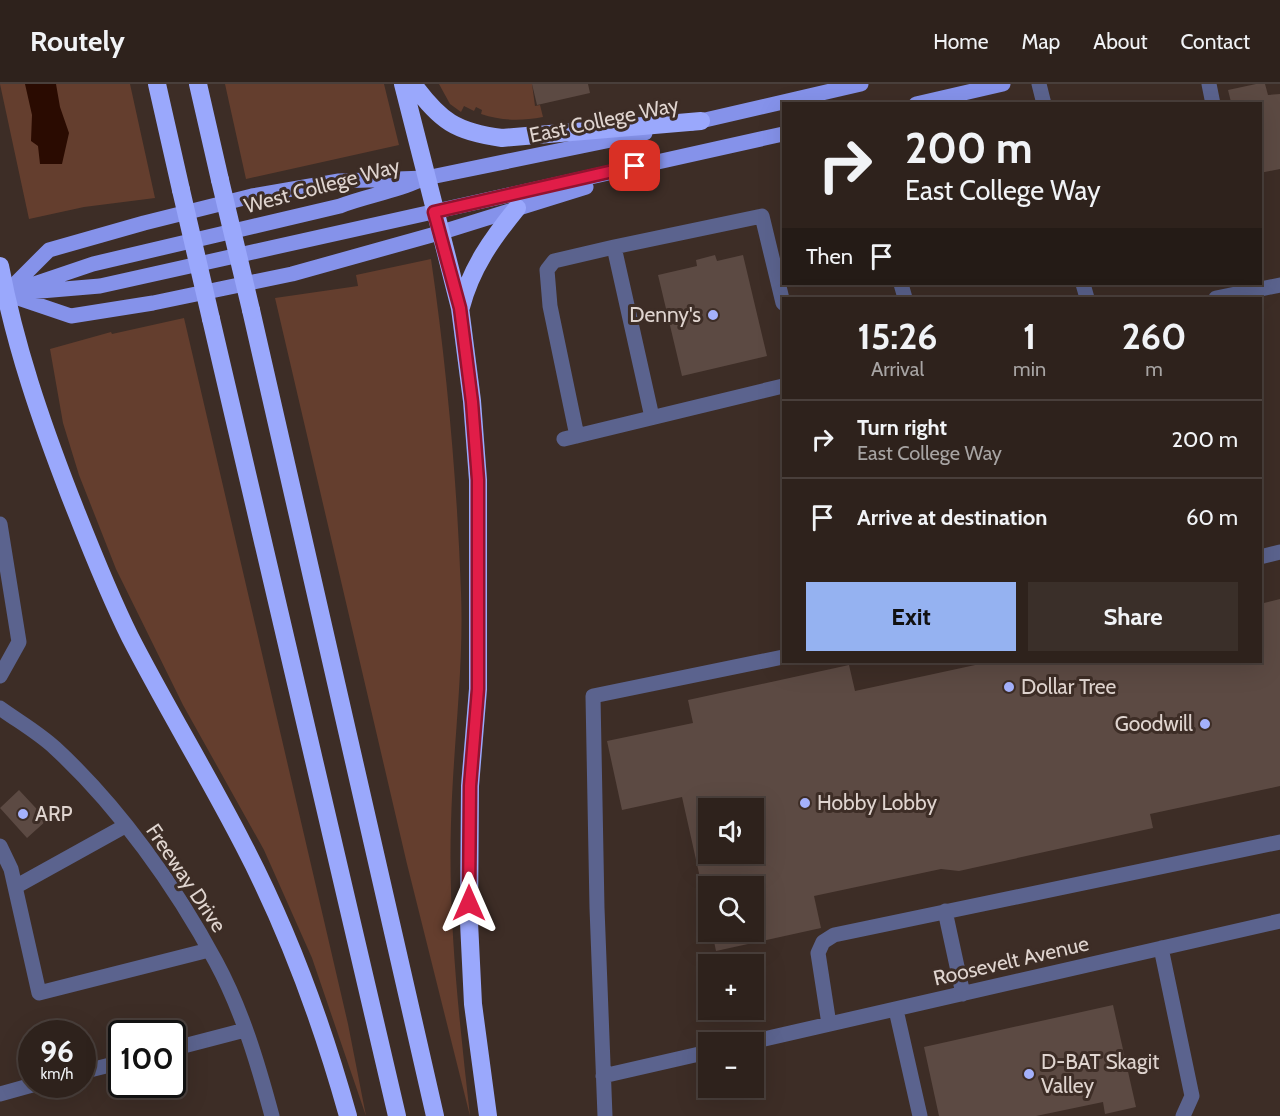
<!DOCTYPE html>
<html lang="en">
<head>
<meta charset="utf-8">
<style>
	:root { --surface:#2e221c; --page:#3a2f29; --text:#f1f3f6; --muted:#a7a4a3; --line:#493f3b; --accent:#95b2f1 }
	body { margin:0; font-family:Cabin,sans-serif; background:var(--page); color:var(--text); height:100vh; display:flex; flex-direction:column; font-size:22px; white-space:nowrap }
	* { box-sizing:border-box; margin:0 }
	p { font-size:20px; color:var(--muted) }
	.icon { flex:none; width:33px; height:33px; fill:none; stroke:currentColor; stroke-width:2; stroke-linecap:round; stroke-linejoin:round }
	.map { position:relative; flex:1; overflow:hidden }
	.drawer { position:absolute; left:782px; top:213px; width:480px; height:366px; display:flex; flex-direction:column; background:var(--surface); border-radius:0px; box-shadow:0 6px 24px #0002,0 0 0 2px var(--line) }
	.drawer>* { flex:none }
	.guide { position:absolute; left:782px; top:18px; width:480px; height:183px; border-radius:0px; box-shadow:0 6px 24px #0002,0 0 0 2px var(--line); background:#2e221c; color:var(--text); overflow:hidden }
	.buttons { position:absolute; left:698px; top:714px; display:grid; gap:12px }
	.buttons a { display:grid; place-items:center; width:66px; height:66px; border-radius:0px; background:var(--surface); box-shadow:0 6px 24px #0002,0 0 0 2px var(--line); font-size:30px }
	.speed { position:absolute; left:18px; top:936px; display:flex; gap:12px; font-size:30px; font-weight:700; text-align:center }
	.speed>* { display:grid; place-content:center; width:78px; height:78px; border-radius:50%; background:var(--surface); box-shadow:0 6px 24px #0002,0 0 0 2px var(--line); line-height:1 }
	.speed small { font-size:15px; font-weight:400 }
	.speed .limit { border:3px solid #111; border-radius:9px; background:#fff; color:#111 }
	.pin { position:absolute; display:grid; place-items:center; width:51px; height:51px; color:#fff; margin:-26px; border-radius:12px; box-shadow:0 3px 9px #0006 }
	.me { position:absolute; width:66px; margin:-33px; rotate:0deg; stroke-linejoin:round; filter:drop-shadow(0 0 4px #0008) }
	.turn { display:flex; align-items:center; gap:21px; height:126px; padding:0 24px; font-size:27px }
	.turn .icon { width:78px; height:78px; stroke-width:2.5 }
	.turn b { display:block; font-size:42px; line-height:51px }
	.then { display:flex; align-items:center; height:57px; padding:0 24px; background:#0003; gap:12px; font-size:22px }
	.eta { display:flex; justify-content:space-evenly; align-items:center; height:102px; text-align:center }
	.eta b { font-size:36px; font-weight:700; line-height:42px }
	.button { display:flex; gap:12px; margin-top:auto; padding:12px 24px }
	.button a { flex:1; height:69px; border-radius:0px; background:var(--accent); color:#111; font-size:24px; font-weight:700; line-height:69px; text-align:center }
	.button a+a { background:var(--page); color:var(--text) }
	ul { padding:0; list-style:none }
	li { display:flex; align-items:center; gap:18px; height:78px; padding:0 24px; border-top:2px solid var(--line) }
	li div { flex:1 }
	li b { display:block; font-size:22px }
	li em { font-style:normal }
	header { display:flex; align-items:center; gap:36px; box-sizing:border-box; height:84px; padding:0 30px; background:var(--surface); border-bottom:2px solid var(--line) }
	header strong { font-size:28px }
	nav { display:flex; gap:33px; margin-inline-start:auto; font-size:21px }
	.map>svg:first-child { display:block }
	.green { fill:#643e2e }
	.water { fill:#2a0b01 }
	.building { fill:#5c4a43; fill-rule:evenodd }
	.lines { fill:none; stroke-linecap:round; stroke-linejoin:round }
	.minor { stroke:#5b638e; stroke-width:15 }
	.major { stroke:#8592ea; stroke-width:15 }
	.highway { stroke:#9aa8fc; stroke-width:18 }
	.highway-bridge { stroke:#9aa8fc; stroke-width:18 }
	.route-casing { stroke:#92132f; stroke-width:15 }
	.route { stroke:#e11d48; stroke-width:10 }
	.poi-dot { fill:#a4b1fc; stroke:#3d2d26; stroke-width:2 }
	.labels { text-anchor:middle; stroke-width:6; stroke-linejoin:round; paint-order:stroke }
	.street-label { font-size:21px; fill:#dfd4cf; stroke:#3d2d26 }
	.poi-label { font-size:21px; fill:#dfd4cf; stroke:#3d2d26; text-anchor:start }
</style>
</head>
<body>
<header>
<strong>Routely</strong>
<nav><a>Home</a><a>Map</a><a>About</a><a>Contact</a></nav>
</header>
<div class="map">
<svg width="1280" height="1032" viewBox="0 0 1280 1032">
	<rect width="100%" height="100%" fill="#3d2d26"/>
	<path class="green" d="M0,0h130l25,114 -71,9 -55,12z
		M225,0h159l15,61 -153,34z
		M439,0h93l3,22 5,-1 3,12c-22,4 -41,4 -62,-3l1,-4 -6,-3 -2,4 -10,-5 -3,6 -11,-8z
		M431,175c16,110 26,222 30,333 3,77 -8,154 -10,231 -3,98 8,195 19,293l-63,-252 -132,-566 83,-12 -2,-11z
		M184,234l164,706 18,92 -54,-158 -48,-108 -81,-145 -67,-136 -37,-94 -16,-52 -13,-74 61,-17 1,2z"/>
	<path class="water" d="M25,0h31l4,23 9,26 -7,31h-22l-2,-18 -7,-5 1,-26z"/>
	<path class="building" d="M532,0h56l2,9 -53,12z
		M1256,0h9l3,11 12,-1v75l-20,4v-69l-33,-1 4,-1 -3,-12z
		M715,171l2,6 26,-6 24,101 -85,20 -24,-101 39,-9 -1,-6z
		M1280,515v187l-130,28 3,14 -194,43 -18,-2 -127,27 7,32 -105,23 -4,-19h41v-46h-45l-1,23 -25,-112 -60,13 -15,-69 86,-18 -5,-23 161,-35 6,26 134,-29h271v-58zM708,724h45v46h-45z
		M19,706l28,30 -20,18 -27,-30z
		M1113,921l23,102 -31,7 -2,-12 -67,14h-97l-15,-69z"/>
	<g class="lines">
		<path class="minor" d="M1039,0l5,20
			M1209,0l4,20
			M901,200l4,14
			M1083,200l4,14
			M1216,214l64,-13
			M652,333l-38,-170 148,-31 21,87
			M577,352l-27,-130 -3,-36 7,-9 60,-14
			M564,355l219,-53
			M0,440l19,118 -19,34
			M1260,473l20,-5
			M0,624c18,13 39,25 55,40 63,58 121,139 161,214 26,48 42,102 56,154
			M0,762l11,23 28,124 170,-43
			M15,803l110,-61
			M945,827l18,83
			M1161,864l31,148 -9,20
			M896,926l24,106
			M829,940l-11,-71 5,-11 11,-7 446,-93
			M751,958l529,-121
			M172,965l73,-19
			M82,988l40,-10
			M603,992l105,-24
			M0,1010l36,-10
			M605,1032l-8,-208 -4,-212 190,-39"/>
		<path class="major" d="M916,20l87,-20
			M692,39l169,-39
			M28,202l65,-22 247,-58c26,-10 53,-14 78,-25
			M5,210l44,-44 95,-27 108,-27 87,-15 87,-3 219,-45
			M5,210l95,-8 683,-152
			M12,212l59,20 82,-13 139,-29 147,-41 147,-46"/>
		<path class="highway" d="M157,0l24,106
			M198,0l22,96
			M403,0l57,224 12,93 6,79v209l-8,97 -1,136 4,82 15,112
			M413,0c27,37 43,48 89,54l199,-17
			M0,182c15,80 41,155 70,230 19,48 37,95 60,141 36,70 77,137 113,207 45,86 79,179 105,272
			M461,223c10,-39 31,-68 56,-99
			M251,226l184,806
			M211,235l186,797"/>
		<path class="highway-bridge" d="M220,96l31,130
			M181,106l30,129"/>
	</g>
	<g class="lines">
		<g class="route-casing">
			<path id="route" d="M469,819l1,-117 8,-97v-209l-6,-78 -12,-94 -26,-96 201,-46"/>
		</g>
		<use href="#route" class="route"/>
	</g>
	<g class="poi-dot">
		<circle cx="713" cy="231" r="6"/>
		<circle cx="1009" cy="603" r="6"/>
		<circle cx="1205" cy="640" r="6"/>
		<circle cx="805" cy="719" r="6"/>
		<circle cx="23" cy="730" r="6"/>
		<circle cx="1029" cy="990" r="6"/>
	</g>
	<g class="labels">
		<g class="street-label">
			<text transform="translate(604 36) rotate(-12)" y="7">East College Way</text>
			<text transform="translate(322 102) rotate(-15)" y="7">West College Way</text>
			<text transform="translate(186 794) rotate(56)" y="7">Freeway Drive</text>
			<text transform="translate(1011 877) rotate(-13)" y="7">Roosevelt Avenue</text>
		</g>
		<g class="poi-label">
			<text x="701" y="238" text-anchor="end">Denny's</text>
			<text x="1021" y="610">Dollar Tree</text>
			<text x="1193" y="647" text-anchor="end">Goodwill</text>
			<text x="817" y="726">Hobby Lobby</text>
			<text x="35" y="737">ARP</text>
			<text x="1041" y="985">D-BAT Skagit<tspan x="1041" dy="24">Valley</tspan></text>
		</g>
	</g>
</svg>
<div class="buttons">
<a><svg class="icon" aria-label="sound" viewBox="0 0 24 24"><path d="M4 9h4l5-4v14l-5-4H4zM17 9q2 3 0 6"/></svg></a>
<a><svg class="icon" aria-label="search" viewBox="0 0 24 24"><circle cx="10" cy="10" r="6"/><path d="M15 15l6 6"/></svg></a>
<a>+</a>
<a>−</a>
</div>
<div class="speed"><div>96<small>km/h</small></div><div class="limit">100</div></div>
<div class="pin" style="left:635px;top:82px;background:#d93025"><svg class="icon" aria-label="arrive" viewBox="0 0 24 24"><path d="M6 21V4h12l-3 4 3 4H6"/></svg></div>
<svg class="me" style="left:469px;top:819px" viewBox="-20 -20 40 40"><path d="M0-17L14 15 0 8-14 15z" fill="#e11d48" stroke="#fff" stroke-width="4"/></svg>
<div class="guide">
<div class="turn"><svg class="icon" aria-label="right" viewBox="0 0 24 24"><path d="M7 20v-9h11M14 6l5 5-5 5"/></svg><div><b>200 m</b>East College Way</div></div>
<div class="then">Then<svg class="icon" aria-label="arrive" viewBox="0 0 24 24"><path d="M6 21V4h12l-3 4 3 4H6"/></svg></div>
</div>
<section class="drawer">
<div class="eta">
<div><b>15:26</b><p>Arrival</p></div>
<div><b>1</b><p>min</p></div>
<div><b>260</b><p>m</p></div>
</div>
<ul>
<li><svg class="icon" aria-label="right" viewBox="0 0 24 24"><path d="M7 20v-9h11M14 6l5 5-5 5"/></svg><div><b>Turn right</b><p>East College Way</p></div><em>200 m</em></li>
<li><svg class="icon" aria-label="arrive" viewBox="0 0 24 24"><path d="M6 21V4h12l-3 4 3 4H6"/></svg><div><b>Arrive at destination</b></div><em>60 m</em></li>
</ul>
<div class="button"><a>Exit</a><a>Share</a></div>
</section>
</div>
</body>
</html>
